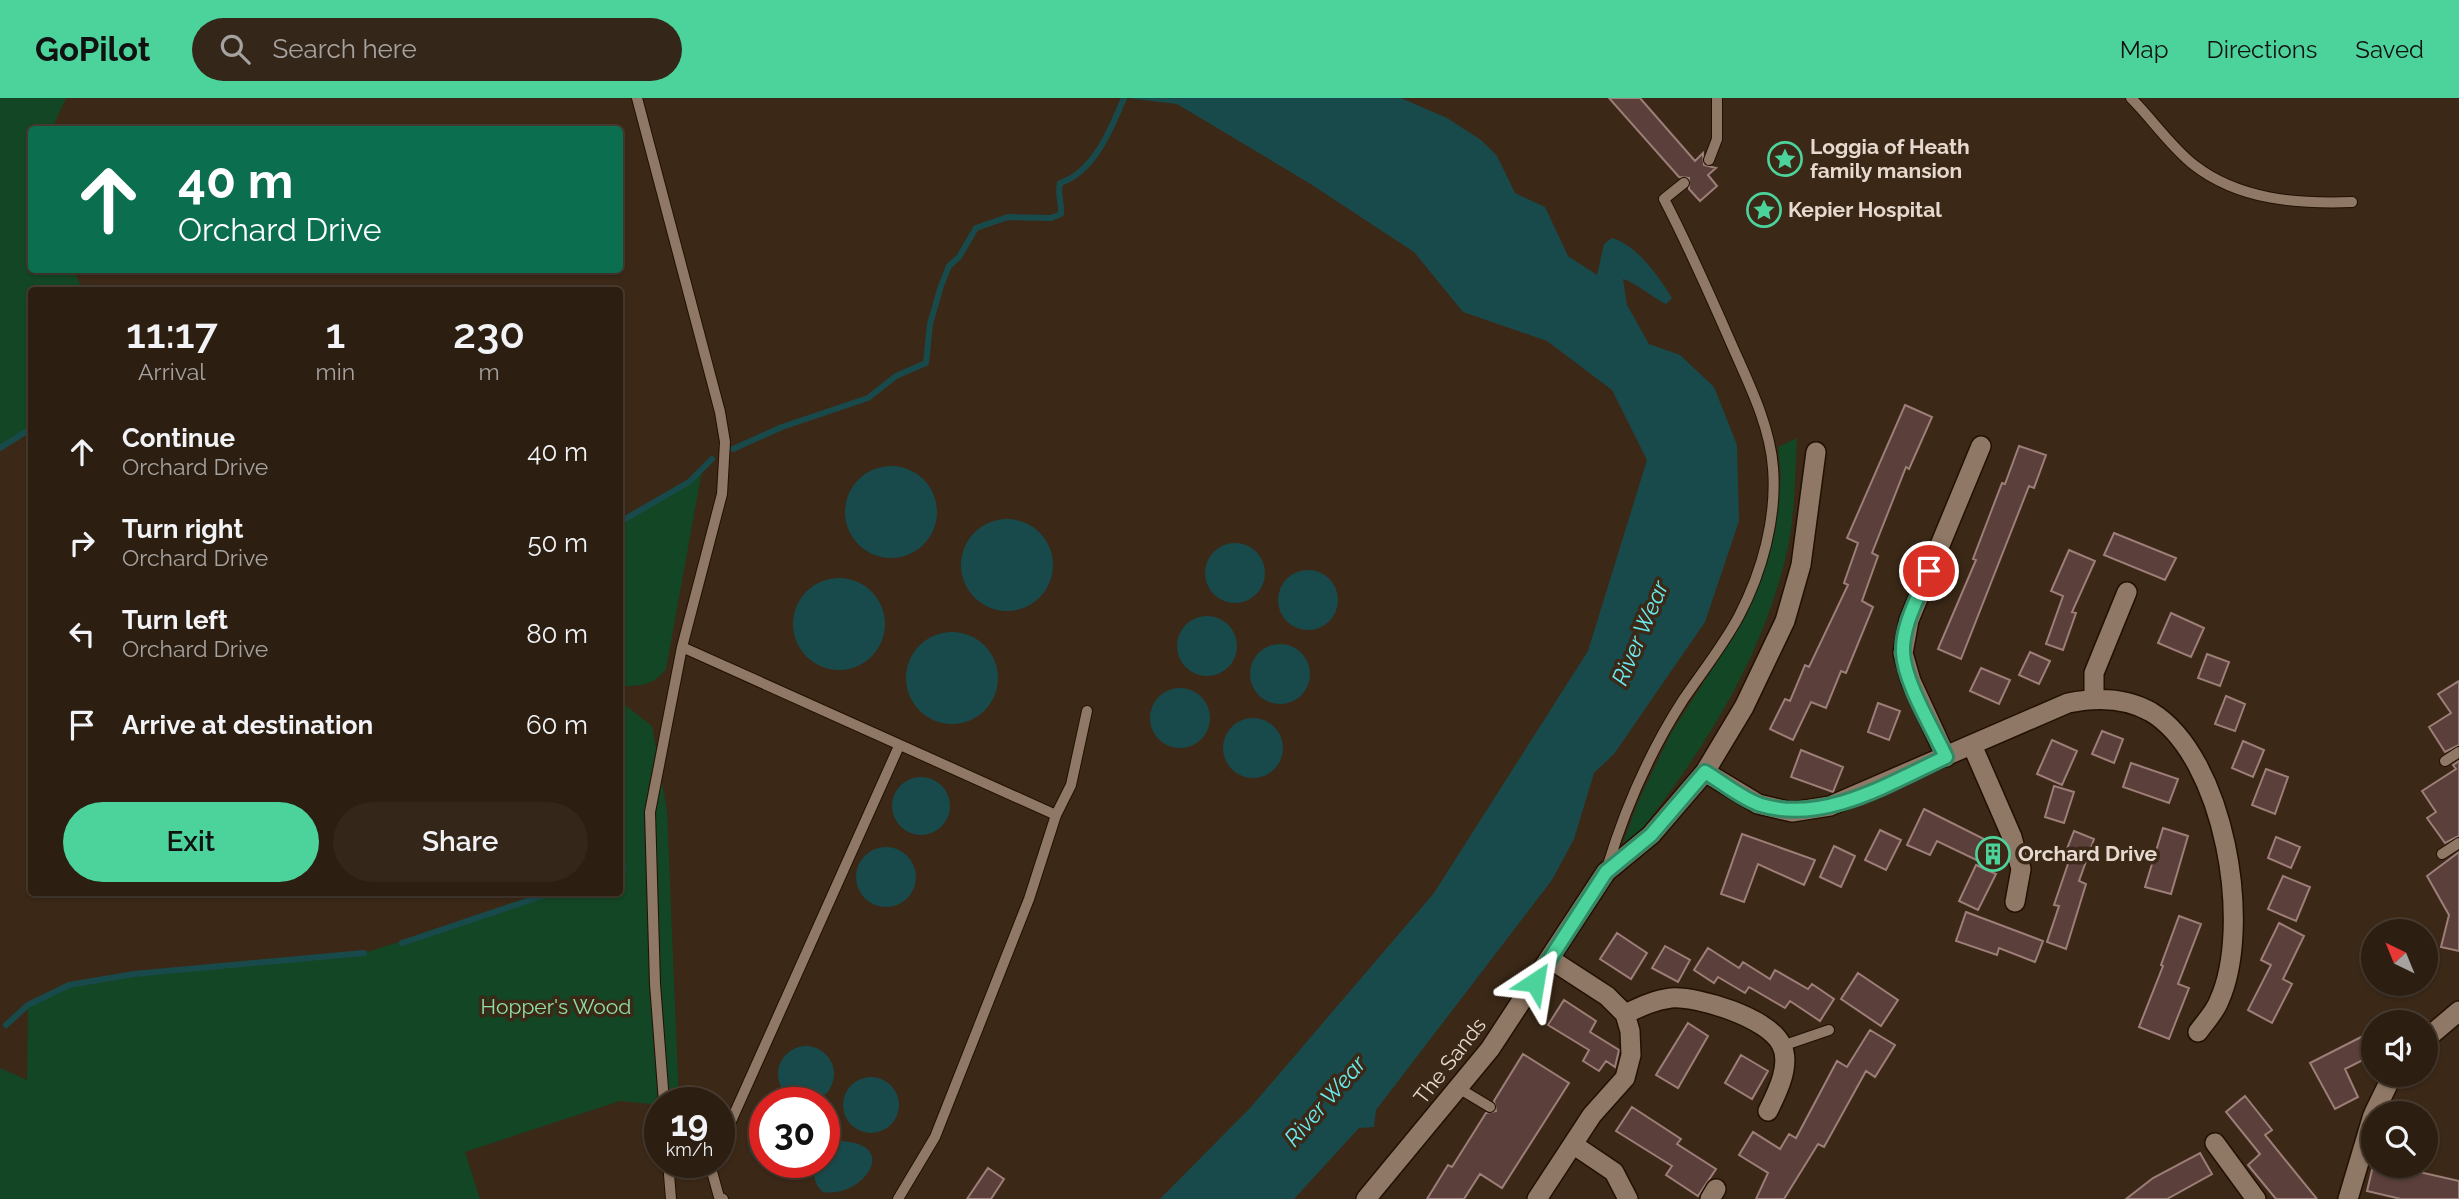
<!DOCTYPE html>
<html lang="en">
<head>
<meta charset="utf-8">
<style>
	:root { --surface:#2c1e11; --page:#34271a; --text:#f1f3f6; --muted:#a6a29f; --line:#483c31; --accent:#4cd39b }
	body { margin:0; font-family:Raleway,sans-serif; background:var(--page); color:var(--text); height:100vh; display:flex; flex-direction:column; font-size:26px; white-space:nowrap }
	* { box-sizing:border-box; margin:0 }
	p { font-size:23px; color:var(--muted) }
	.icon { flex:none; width:38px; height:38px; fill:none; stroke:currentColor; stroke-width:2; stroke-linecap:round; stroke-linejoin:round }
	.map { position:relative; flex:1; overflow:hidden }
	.drawer { position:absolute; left:28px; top:189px; width:595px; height:609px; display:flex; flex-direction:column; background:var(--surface); border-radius:7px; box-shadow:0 2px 5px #0004,0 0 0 2px var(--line) }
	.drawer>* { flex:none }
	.hud { position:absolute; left:28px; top:28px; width:595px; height:147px; border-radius:7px; box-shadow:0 2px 5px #0004,0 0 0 2px var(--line); background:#0b6e4f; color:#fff; overflow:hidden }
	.needle { width:46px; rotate:317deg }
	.buttons { position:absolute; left:2361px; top:821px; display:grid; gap:14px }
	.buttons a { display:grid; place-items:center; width:77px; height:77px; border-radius:50%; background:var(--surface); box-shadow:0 2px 5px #0004,0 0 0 2px var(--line); font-size:35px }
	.speed { position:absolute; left:644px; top:989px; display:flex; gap:14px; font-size:35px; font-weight:700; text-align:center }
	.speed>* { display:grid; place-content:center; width:91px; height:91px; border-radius:50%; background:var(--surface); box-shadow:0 2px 5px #0004,0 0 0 2px var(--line); line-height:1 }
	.speed small { font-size:18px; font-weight:400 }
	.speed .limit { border:10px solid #d22; background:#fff; color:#111 }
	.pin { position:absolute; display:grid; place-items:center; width:60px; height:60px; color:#fff; margin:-30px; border:4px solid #fff; border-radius:50%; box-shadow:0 2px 7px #0007 }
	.me { position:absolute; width:77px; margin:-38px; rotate:33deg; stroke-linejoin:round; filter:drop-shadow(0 0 5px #0008) }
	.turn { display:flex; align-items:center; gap:24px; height:147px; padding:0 35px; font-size:32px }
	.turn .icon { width:91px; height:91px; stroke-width:2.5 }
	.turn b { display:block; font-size:49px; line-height:60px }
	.eta { display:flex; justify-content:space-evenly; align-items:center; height:119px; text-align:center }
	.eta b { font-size:42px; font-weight:600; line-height:49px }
	.cta { display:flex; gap:14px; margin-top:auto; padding:14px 35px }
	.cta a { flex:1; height:80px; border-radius:42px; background:var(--accent); color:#111; font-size:28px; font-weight:600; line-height:80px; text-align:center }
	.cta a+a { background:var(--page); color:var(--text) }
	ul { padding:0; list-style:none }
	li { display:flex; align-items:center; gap:21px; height:91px; padding:0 35px }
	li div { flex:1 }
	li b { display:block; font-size:26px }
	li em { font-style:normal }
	header { display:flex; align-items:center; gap:42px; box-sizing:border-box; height:98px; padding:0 35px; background:var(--accent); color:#111 }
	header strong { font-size:33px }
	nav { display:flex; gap:38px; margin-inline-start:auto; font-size:24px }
	.search { width:490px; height:63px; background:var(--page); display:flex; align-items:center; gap:18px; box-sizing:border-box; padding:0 24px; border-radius:38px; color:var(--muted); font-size:26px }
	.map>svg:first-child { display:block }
	.green { fill:#134624 }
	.water { fill:#194a4b }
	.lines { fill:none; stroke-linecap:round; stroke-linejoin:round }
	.stream { stroke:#194a4b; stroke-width:6 }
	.building { fill:#5b3f3a; stroke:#9d7e78; stroke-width:2 }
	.lane-casing { stroke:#221002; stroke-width:12 }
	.street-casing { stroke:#221002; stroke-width:22 }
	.lane { stroke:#8f7865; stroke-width:10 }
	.street { stroke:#8f7865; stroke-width:19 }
	.route-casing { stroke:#318965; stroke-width:18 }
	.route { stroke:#4cd39b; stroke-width:12 }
	.labels { text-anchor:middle; stroke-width:7; stroke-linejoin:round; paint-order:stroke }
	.poi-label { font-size:21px; font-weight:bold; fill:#e6d9cf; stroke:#3b2817; text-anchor:start }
	.park-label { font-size:21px; fill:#90e0a4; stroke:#3b2817 }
	.street-label { font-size:21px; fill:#e6d9cf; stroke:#3b2817 }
	.water-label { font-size:23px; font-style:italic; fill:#68ecef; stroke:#3b2817 }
</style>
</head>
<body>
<header>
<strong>GoPilot</strong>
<div class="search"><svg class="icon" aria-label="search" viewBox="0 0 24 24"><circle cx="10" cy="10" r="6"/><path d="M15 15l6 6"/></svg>Search here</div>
<nav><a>Map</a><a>Directions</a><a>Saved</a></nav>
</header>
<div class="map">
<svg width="2459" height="1101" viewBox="0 0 2459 1101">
	<rect width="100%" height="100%" fill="#3b2817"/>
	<path class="green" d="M0,0h66l-14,31 -20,1v140h41l10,20h-51l-1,138 -31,20z
		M1797,340c-2,41 -2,83 -12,122 -26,106 -88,201 -155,284l-7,-1 15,-41 33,-69 74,-115 27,-77 9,-65 -3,-29z
		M702,373l-36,198c-12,16 -24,17 -43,17l-2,16 31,24 15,85 12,291 -19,3 -40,-4 -155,51 15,47h-480v-131l27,12 1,-75 41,-20 65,-11 230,-21 190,-60 66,-1v-19l3,-1 -3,-40v-310l69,-40z"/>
	<path class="water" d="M1127,0h274l46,20 34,22 16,16 18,37 30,14 23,49 29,19 7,-31 8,-6c25,7 47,39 60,60l-6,6c-11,-5 -35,-24 -43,-25l4,26 22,39 31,11 34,32 23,58 2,76 -34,101 -91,132 -20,19 -20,66 -22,41 -176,230 -2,17 -15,1 -65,71h-134l90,-91 184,-215 154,-242 59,-191 -35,-70 -65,-49 -84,-29 -49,-60 -105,-69 -132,-79z
		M845 414a46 46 0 1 1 92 0a46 46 0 1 1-92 0Z
		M961 467a46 46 0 1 1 92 0a46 46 0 1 1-92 0Z
		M1205 475a30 30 0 1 1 60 0a30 30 0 1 1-60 0Z
		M1278 502a30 30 0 1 1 60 0a30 30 0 1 1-60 0Z
		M793 526a46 46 0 1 1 92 0a46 46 0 1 1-92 0Z
		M1177 548a30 30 0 1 1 60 0a30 30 0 1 1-60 0Z
		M906 580a46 46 0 1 1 92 0a46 46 0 1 1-92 0Z
		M1250 576a30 30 0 1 1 60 0a30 30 0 1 1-60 0Z
		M1150 620a30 30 0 1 1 60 0a30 30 0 1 1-60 0Z
		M1223 650a30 30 0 1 1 60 0a30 30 0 1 1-60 0Z
		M892 708a29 29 0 1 1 58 0a29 29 0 1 1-58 0Z
		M856 779a30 30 0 1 1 60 0a30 30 0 1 1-60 0Z
		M778 976a28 28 0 1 1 56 0a28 28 0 1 1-56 0Z
		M843 1007a28 28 0 1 1 56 0a28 28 0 1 1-56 0Z
		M765,1016v48h32c-33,31 -73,-28 -32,-48z
		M839,1043c64,2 23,58 -16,51 -9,-8 -11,-19 -8,-30h9v-14z"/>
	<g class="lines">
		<path class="stream" d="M398,192h41
			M0,350l32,-20
			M733,351l49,-22 86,-29 28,-22 30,-13 4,-39 11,-38 8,-20 10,-9 17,-29 32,-11 43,1 10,-4c1,-11 -4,-20 -1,-31 34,-11 51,-54 64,-85
			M620,424l69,-40 23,-23
			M620,734l3,40 -3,1
			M402,845l152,-51
			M6,927l22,-20 41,-20 65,-11 230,-21"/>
	</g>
	<path class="building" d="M1609,0h31l55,63 8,-8 1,12 12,3 -8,7 9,11 -17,15 -11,-12v-11l-10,-1z
		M1905,307l27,12 -23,52 -3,-2 -34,86 6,3 -16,45 11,6 -27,66 -5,-2 -15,37 -15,-6 -18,38 -23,-11 15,-30 5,2 15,-36 4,2 39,-82 -4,-2 14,-40 -11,-5z
		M2019,348l27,9 -12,33 -5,-2 -68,173 -23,-10 38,-89 -3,-1 16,-42 13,-34 3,1z
		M2114,435l62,25 -11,22 -61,-25z
		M2069,452l26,11 -23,51 4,1 -13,37 -17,-6 17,-48 -12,-5z
		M2171,515l33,15 -13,29 -33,-14z
		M2030,554l20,9 -11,23 -20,-9z
		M2207,556l22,8 -9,24 -22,-8z
		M1981,570l29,12 -11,24 -29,-13z
		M2459,583v64l-14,7 -16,-25 22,-14 -13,-19z
		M2226,598l19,8 -10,27 -20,-7z
		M1878,605l22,8 -11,29 -21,-8z
		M2102,633l21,8 -9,24 -22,-9z
		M2052,642l25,11 -15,34 -25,-11z
		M2243,643l21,9 -11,27 -21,-9z
		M1801,652l42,17 -10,25 -42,-15z
		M2459,663v75l-14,7 -18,-25 9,-6 -14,-21 34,-22 -3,-4z
		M2131,665l47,16 -9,24 -46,-16z
		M2266,671l22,8 -13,37 -23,-9z
		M2054,688l20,6 -10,31 -19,-6z
		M1924,711l60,30 -1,3 17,10 -9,15 -54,-26 -7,14 -23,-10z
		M2163,730l25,8 -17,58 -26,-7z
		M1880,732l21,10 -15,30 -21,-10z
		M2074,733l20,8 -15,42 7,3 -20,65 -19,-7 12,-36 -5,-1 15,-44 -6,-2z
		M1742,736l73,26 -11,25 -46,-21 -14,38 -23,-8z
		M2276,739l24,10 -9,21 -23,-10z
		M1834,748l21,10 -14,31 -21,-10z
		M2459,754v99l-18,-4 8,-32 -22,-39z
		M1976,767l20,9 -18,36 -19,-9z
		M2283,778l27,11 -14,34 -28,-12z
		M1966,814l77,29 -8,21 -36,-14 -2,7 -41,-14z
		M2179,818l22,8 -23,60 11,4 -20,51 -30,-12 24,-61 -2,-1z
		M2279,825l25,13 -21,43 9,5 -20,39 -24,-13 23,-45 -10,-5z
		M1617,835l30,20 -16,26 -31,-20z
		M1665,848l25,14 -12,22 -26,-14z
		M1708,850l31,20 4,-6 27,17 5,-9 33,19 4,-5 22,15 -14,22 -30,-20 -5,7 -36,-21 -4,6 -27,-16 -4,6 -20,-13z
		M1858,875l40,27 -17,26 -40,-27z
		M1564,902l32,21 -6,11 29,18 -4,17 -9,-6 -7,10 -16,-10 6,-11 -41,-25z
		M1688,925l20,13 -30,52 -22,-13z
		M1870,932l25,15 -20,32 -9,-6 -42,76 -6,-3 -34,55h-28l12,-26 -29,-18 14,-23 27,17 9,-15 7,4 41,-77 10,6z
		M2373,933v24l-28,14 13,28 -23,12 -25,-46z
		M1523,956l46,29 -67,105 -22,-14 -16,25h-37l21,-34 4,2 34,-54 10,-2 -2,-10z
		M1741,957l27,16 -16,28 -27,-16z
		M2245,998l27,34 -7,5 52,64h-41l-28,-34 12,-11 -34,-42z
		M1632,1009l49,32 -4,5 39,25 -18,27 -32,-21 6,-9 -56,-35z
		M2200,1055l12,21 -45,25h-41l27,-21z
		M2373,1068h20l66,15v18h-58l-34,-8z
		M988,1070l16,11 -13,20h-24z"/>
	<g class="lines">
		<g class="lane-casing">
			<path id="lane" d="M637,0l83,314 5,30 -3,52 -40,153 -32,165 5,172 9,118
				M2131,0c21,21 40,49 63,67 45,35 103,39 158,37
				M1709,62l8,-21v-41
				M682,549l374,168
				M2445,663l14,-9
				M2442,756l17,-11
				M1607,770c18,-60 42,-115 76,-168 19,-28 40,-54 56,-84 23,-44 38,-98 34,-148 -3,-43 -25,-86 -42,-125 -21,-48 -42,-96 -67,-144l20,-16
				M1782,948l47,-16
				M1460,991l30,18
				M719,1050l180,-402
				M668,1064l3,37
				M713,1064l-2,6 8,29 4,2
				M898,1101l37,-62 94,-238 27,-84 15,-30 16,-74"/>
		</g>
		<g class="street-casing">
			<path id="street" d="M2094,600v-25l33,-81
				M1972,647l40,92 9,32 -6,33
				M1946,659l-35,-76 -8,-28 6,-33 72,-174
				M1705,674l53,32 34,8 38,-6 238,-103c29,-6 57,-6 83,9 74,45 102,214 68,289 -4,11 -14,21 -21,31
				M1625,916c15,-7 29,-14 46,-16 28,-2 97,20 110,46 11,20 -4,49 -13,67
				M2426,941l33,-28
				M2374,1015l19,-39
				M2215,1045l41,56
				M1574,1047l40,27 14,27
				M1366,1101l124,-150 116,-177 45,-37 54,-63 39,-65 41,-86 16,-56 15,-113
				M1537,1101l55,-84 33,-37 6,-23 -1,-24 -5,-17 -18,-18 -57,-37
				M1710,1101l6,-10
				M2348,1101l25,-84"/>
		</g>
		<use href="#lane" class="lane"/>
		<use href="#street" class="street"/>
	</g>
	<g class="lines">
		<g class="route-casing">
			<path id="route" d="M1535,884l71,-110 45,-37 54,-63c17,10 37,27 56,33 63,19 129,-22 185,-48 -13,-28 -42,-75 -43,-105 -1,-27 16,-56 26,-81"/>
		</g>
		<use href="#route" class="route"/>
	</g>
	<defs>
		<g id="sight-ring" transform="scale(1.75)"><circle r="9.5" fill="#3b2817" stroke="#4cd39b" stroke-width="1.5"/><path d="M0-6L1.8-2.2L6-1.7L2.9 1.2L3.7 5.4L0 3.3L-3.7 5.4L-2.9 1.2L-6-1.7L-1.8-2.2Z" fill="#4cd39b"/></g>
		<g id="building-ring" transform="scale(1.75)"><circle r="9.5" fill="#3b2817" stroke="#4cd39b" stroke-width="1.5"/><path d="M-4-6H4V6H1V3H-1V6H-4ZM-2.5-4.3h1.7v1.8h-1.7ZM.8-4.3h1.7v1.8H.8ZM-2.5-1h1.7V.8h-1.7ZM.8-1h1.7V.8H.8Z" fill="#4cd39b"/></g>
	</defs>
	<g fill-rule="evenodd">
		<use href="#sight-ring" x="1785" y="61"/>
		<use href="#sight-ring" x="1764" y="112"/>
		<use href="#building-ring" x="1993" y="756"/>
	</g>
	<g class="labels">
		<g class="poi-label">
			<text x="1810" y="56">Loggia of Heath<tspan x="1810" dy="24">family mansion</tspan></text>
			<text x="1788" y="119">Kepier Hospital</text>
			<text x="2018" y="763">Orchard Drive</text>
		</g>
		<g class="park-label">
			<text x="556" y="916">Hopper's Wood</text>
		</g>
		<g class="street-label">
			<text transform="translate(1450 963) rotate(-52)" y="7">The Sands</text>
		</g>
		<g class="water-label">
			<text transform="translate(1640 535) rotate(-67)" y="8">River Wear</text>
			<text transform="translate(1325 1003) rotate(-49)" y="8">River Wear</text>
		</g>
	</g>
</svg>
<div class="buttons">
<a><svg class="needle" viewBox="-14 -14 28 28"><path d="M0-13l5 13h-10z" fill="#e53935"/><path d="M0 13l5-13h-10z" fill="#a6a29f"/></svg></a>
<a><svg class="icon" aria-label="sound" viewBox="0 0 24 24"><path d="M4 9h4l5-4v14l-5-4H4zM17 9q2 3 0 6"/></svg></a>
<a><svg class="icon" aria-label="search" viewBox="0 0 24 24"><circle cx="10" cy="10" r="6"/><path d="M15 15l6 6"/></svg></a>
</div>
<div class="speed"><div>19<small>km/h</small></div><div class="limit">30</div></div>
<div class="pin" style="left:1929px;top:473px;background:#d93025"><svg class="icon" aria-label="arrive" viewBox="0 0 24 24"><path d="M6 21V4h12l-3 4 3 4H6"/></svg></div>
<svg class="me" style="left:1535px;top:884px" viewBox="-20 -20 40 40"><path d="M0-17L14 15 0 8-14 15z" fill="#4cd39b" stroke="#fff" stroke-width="4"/></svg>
<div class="hud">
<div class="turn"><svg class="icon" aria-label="ahead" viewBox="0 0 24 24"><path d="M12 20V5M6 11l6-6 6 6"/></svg><div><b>40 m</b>Orchard Drive</div></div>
</div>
<section class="drawer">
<div class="eta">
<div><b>11:17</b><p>Arrival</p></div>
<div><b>1</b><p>min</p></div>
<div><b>230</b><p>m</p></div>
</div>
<ul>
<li><svg class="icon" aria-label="ahead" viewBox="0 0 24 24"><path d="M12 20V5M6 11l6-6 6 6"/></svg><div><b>Continue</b><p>Orchard Drive</p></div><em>40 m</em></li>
<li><svg class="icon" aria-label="right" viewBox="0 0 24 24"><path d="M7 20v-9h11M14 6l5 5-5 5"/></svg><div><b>Turn right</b><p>Orchard Drive</p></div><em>50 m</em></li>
<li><svg class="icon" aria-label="left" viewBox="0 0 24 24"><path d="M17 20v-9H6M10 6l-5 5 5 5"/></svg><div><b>Turn left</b><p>Orchard Drive</p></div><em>80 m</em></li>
<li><svg class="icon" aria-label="arrive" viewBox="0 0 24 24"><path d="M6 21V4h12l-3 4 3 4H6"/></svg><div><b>Arrive at destination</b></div><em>60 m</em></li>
</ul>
<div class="cta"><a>Exit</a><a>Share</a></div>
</section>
</div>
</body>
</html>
